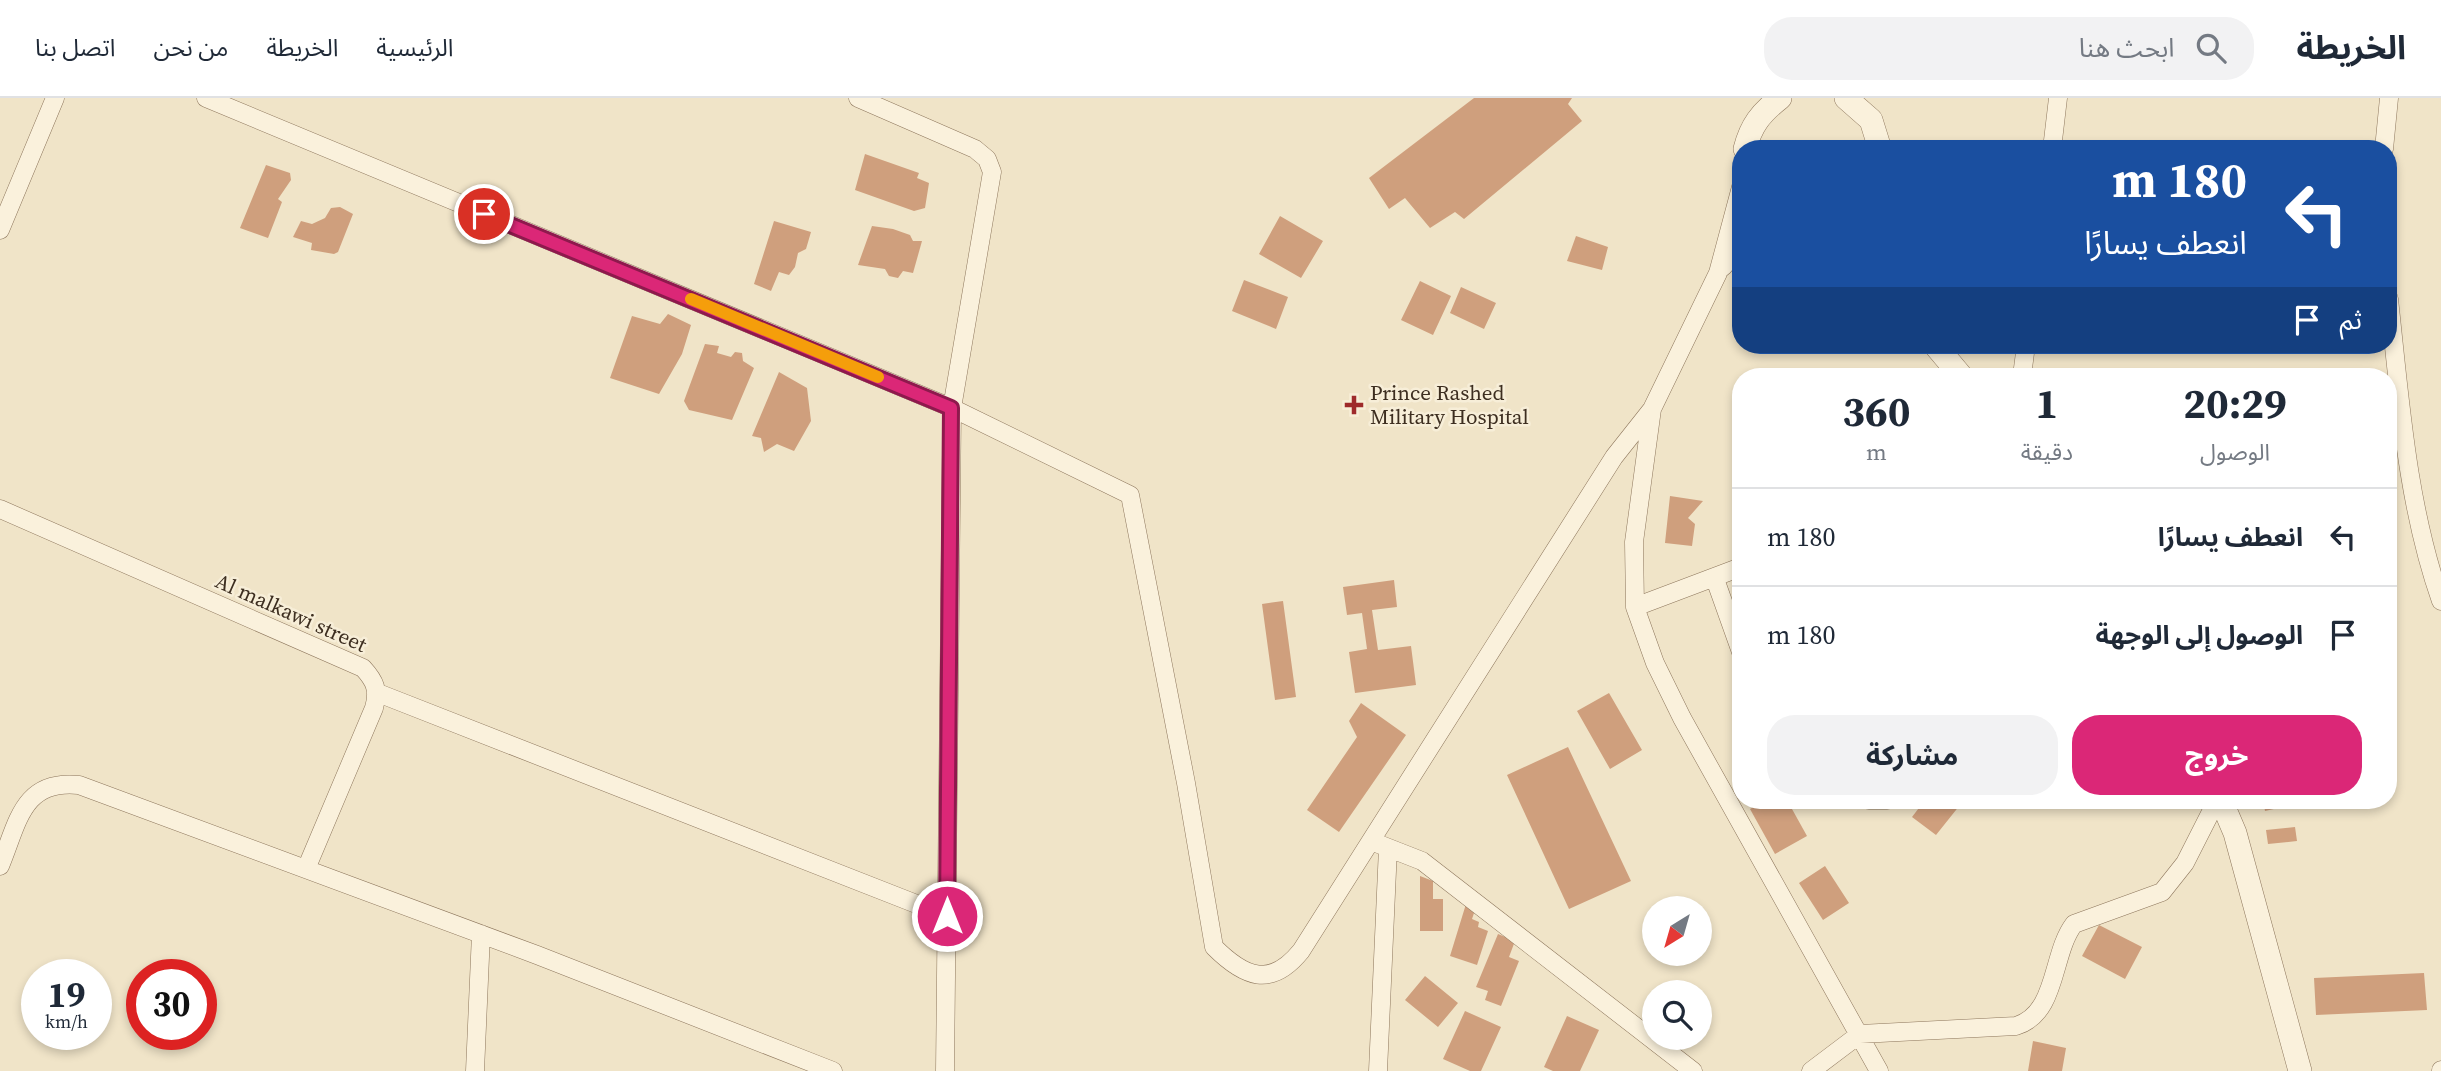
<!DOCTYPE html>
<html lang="ar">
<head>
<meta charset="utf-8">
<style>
	:root { --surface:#fff; --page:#f2f2f3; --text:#1f2937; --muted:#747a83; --line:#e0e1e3; --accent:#db2777 }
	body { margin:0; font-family:"Source Serif 4","Noto Sans Arabic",serif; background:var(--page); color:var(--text); direction:rtl; height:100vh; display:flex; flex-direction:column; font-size:26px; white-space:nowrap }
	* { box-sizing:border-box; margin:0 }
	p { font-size:23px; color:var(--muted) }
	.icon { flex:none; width:38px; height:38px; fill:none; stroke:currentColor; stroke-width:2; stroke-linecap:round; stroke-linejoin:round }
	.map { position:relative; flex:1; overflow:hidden; direction:ltr }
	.panel { position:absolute; left:1732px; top:270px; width:665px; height:441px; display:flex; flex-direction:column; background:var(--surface); border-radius:28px; box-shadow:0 4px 10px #0003; direction:rtl }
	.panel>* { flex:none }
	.guide { position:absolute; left:1732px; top:42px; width:665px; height:214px; border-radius:28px; box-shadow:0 4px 10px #0003; direction:rtl; background:#1a4fa0; color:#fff; overflow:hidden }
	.needle { width:46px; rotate:217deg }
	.fabs { position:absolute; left:1642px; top:798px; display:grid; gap:14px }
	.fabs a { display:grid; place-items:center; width:70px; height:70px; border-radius:50%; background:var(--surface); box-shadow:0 4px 10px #0003; font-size:35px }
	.speed { position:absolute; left:21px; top:861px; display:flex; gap:14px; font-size:35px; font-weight:700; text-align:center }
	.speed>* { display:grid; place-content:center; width:91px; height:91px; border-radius:50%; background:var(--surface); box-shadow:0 4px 10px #0003; line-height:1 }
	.speed small { font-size:18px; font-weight:400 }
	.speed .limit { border:10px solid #d22; background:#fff; color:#111 }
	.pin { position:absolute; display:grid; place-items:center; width:60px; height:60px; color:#fff; margin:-30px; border:4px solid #fff; border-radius:50%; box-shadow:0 2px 7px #0007 }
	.me { position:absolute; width:77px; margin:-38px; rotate:0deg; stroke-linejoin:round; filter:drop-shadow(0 0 5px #0008) }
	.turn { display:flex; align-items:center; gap:24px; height:147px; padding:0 35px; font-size:32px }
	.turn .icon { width:91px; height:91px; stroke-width:2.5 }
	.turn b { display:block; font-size:49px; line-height:60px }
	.then { display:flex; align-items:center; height:66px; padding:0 35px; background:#0003; gap:14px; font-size:26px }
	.eta { display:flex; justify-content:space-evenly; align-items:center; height:119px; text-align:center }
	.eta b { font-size:42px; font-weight:700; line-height:49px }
	.button { display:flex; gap:14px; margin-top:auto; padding:14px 35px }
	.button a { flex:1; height:80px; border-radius:28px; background:var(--accent); color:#fff; font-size:28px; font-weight:700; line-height:80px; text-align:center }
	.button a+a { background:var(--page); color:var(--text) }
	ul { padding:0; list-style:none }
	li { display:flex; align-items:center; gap:21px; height:98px; padding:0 35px; border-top:2px solid var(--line) }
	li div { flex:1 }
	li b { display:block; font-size:26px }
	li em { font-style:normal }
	header { display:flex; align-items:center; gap:42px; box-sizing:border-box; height:98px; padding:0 35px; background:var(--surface); border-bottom:2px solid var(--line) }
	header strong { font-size:33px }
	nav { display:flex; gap:38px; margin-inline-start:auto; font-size:24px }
	.search { width:490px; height:63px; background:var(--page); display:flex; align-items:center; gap:18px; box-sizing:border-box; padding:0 24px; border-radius:28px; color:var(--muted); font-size:26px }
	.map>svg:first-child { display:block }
	.building { fill:#cf9f7d }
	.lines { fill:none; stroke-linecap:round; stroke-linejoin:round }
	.minor-casing { stroke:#8d765c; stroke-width:19 }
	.tertiary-casing { stroke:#8d765c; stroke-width:24 }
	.minor { stroke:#faf1dc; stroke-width:18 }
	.tertiary { stroke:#faf1dc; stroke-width:23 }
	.route-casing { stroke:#8e194d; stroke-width:18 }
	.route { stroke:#db2777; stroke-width:12 }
	.slow { stroke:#f59e0b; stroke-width:12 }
	.poi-dot { fill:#9e2a2b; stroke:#f7eed8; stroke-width:2.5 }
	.labels { text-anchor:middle; stroke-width:5; stroke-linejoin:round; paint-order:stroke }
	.poi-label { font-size:21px; fill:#3d2e20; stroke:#f7eed8; text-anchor:start }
	.street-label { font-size:21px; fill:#3d2e20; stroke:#f7eed8 }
</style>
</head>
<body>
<header>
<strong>الخريطة</strong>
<div class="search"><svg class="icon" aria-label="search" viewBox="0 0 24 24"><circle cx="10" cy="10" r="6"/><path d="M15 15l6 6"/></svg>ابحث هنا</div>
<nav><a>الرئيسية</a><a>الخريطة</a><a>من نحن</a><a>اتصل بنا</a></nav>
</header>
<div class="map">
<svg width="2441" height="973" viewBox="0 0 2441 973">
	<rect width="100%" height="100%" fill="#f0e4c8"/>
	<path class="building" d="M1474,0h98l-4,6 14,17 -118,98 -9,-7 -25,16 -25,-30 -16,11 -20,-31z
		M865,56l54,19 -2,5 12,5 -4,25 -11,3 -59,-21z
		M266,67l24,8 1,7 -13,19 4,3 -14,36 -28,-10z
		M340,109l13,7 -15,38 -4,2 -23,-4 1,-7 -19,-6 8,-16 11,3 13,-6 6,-10z
		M1280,118l43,25 -22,37 -42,-24z
		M774,123l37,11 -5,17 -8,4 -3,14 -6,8 -10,-3 -8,19 -17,-7z
		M872,128l21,3 17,6 3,6h9l-9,32 -10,-2 -5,7 -9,-2 -4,-7 -27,-4z
		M1576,138l32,11 -6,23 -35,-9z
		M1244,182l44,17 -12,32 -44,-18z
		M1420,183l31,15 -18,39 -32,-15z
		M1461,189l35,16 -12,26 -34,-16z
		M668,216l23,11 -9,29 -23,40 -49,-16 22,-62 28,8z
		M705,246l14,2 -2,7 14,4 4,-5 7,1 1,8 11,7 -22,52 -43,-10 -5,-9z
		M779,274l28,16 4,33 -17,30 -17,-7 -13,8 -3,-14 -9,-2z
		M1670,398l33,5 -15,17 7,6 -3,22 -27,-3z
		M1394,482l3,27 -25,3 6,40 33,-4 5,39 -61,8 -6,-41 18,-3 -5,-36 -15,2 -4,-28z
		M1283,503l13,96 -21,3 -13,-96z
		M1609,595l33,57 -32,19 -33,-58z
		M1361,605l45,32 -67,97 -32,-22 50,-73 -8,-16z
		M1568,649l63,134 -62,28 -62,-134z
		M1767,702h20l20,36 -32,18 -25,-45z
		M1925,702h39l-28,35 -24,-18z
		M2263,702h36l1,3 -35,8z
		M2295,729l2,14 -29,3 -2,-14z
		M1825,768l24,37 -26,17 -24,-37z
		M1420,778l13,5v18h10v32h-23z
		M1466,806l10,3 -4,12 7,3 -1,5 10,4 -11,34 -27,-9z
		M2099,827l43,22 -17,32 -43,-23z
		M1498,836l17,7 -6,16 10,4 -18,45 -16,-6 3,-9 -12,-4z
		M2424,875l3,37 -111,5 -2,-37z
		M1425,878l33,27 -20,24 -33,-27z
		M1465,913l36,16 -20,44h-11l-27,-12z
		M1567,918l32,14 -19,41h-27l-9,-4z
		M2033,943l33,7 -4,23h-34z"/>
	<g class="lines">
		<g class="minor-casing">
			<path id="minor" d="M206,0l746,310 178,87 56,288 28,164c31,31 57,41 87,4l313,-494 38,-48
				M858,0l117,51 12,10 5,13 -40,236 -7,663
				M2052,51l6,-51
				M2384,51l5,-51
				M1741,89l-23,86 -66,136 -18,133 1,65 20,56 27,55 197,353
				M0,132l55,-132
				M1723,169l18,-21
				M2389,201c11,101 18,206 52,302
				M2022,278l4,-31
				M0,411l363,159c12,13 16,22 11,40l-68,161
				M1715,481l26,73
				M1635,509l106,-40
				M378,595l569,223
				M1869,702h18
				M1371,743l51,20 271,210
				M0,768c18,-43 22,-87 79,-81l458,170 296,116
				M475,973l6,-137
				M1378,973l10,-223
				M1811,973l49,-37 156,-8c42,-13 35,-72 58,-102l88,-32 23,-29 32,-63
				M2441,973v-1"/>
		</g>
		<g class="tertiary-casing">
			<path id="tertiary" d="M1846,0l25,22 9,29
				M1745,51c6,-24 16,-36 35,-51
				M1935,247l26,31
				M2221,702l14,33 65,238"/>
		</g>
		<use href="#minor" class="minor"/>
		<use href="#tertiary" class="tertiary"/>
	</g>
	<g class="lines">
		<g class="route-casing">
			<path id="route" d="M484,116l467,194 -4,508"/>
		</g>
		<use href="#route" class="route"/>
		<path class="slow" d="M691,201l187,78"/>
	</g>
	<path class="poi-dot" d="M1350.5 296.5h7v7h7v7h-7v7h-7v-7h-7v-7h7z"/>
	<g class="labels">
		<g class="poi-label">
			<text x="1370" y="302">Prince Rashed<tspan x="1370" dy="24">Military Hospital</tspan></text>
		</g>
		<g class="street-label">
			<text transform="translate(291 515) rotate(24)" y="7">Al malkawi street</text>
		</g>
	</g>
</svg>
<div class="fabs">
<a><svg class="needle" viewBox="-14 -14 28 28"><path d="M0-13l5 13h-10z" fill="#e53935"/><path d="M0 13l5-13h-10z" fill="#747a83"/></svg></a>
<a><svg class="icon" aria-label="search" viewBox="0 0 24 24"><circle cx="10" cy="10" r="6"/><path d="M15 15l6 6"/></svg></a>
</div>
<div class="speed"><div>19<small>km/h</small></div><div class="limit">30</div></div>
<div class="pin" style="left:484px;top:116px;background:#d93025"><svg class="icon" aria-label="arrive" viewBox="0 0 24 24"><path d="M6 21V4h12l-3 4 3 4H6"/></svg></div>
<svg class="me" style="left:947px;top:818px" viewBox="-20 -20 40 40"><circle r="17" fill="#db2777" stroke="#fff" stroke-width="3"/><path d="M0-11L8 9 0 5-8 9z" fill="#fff"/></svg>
<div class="guide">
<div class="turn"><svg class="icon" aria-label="left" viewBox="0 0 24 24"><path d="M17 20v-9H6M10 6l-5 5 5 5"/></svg><div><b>180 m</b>انعطف يسارًا</div></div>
<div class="then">ثم<svg class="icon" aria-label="arrive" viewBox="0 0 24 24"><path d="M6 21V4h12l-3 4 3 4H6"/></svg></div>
</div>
<section class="panel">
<div class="eta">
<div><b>20:29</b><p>الوصول</p></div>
<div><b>1</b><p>دقيقة</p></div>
<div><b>360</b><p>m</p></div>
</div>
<ul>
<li><svg class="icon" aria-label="left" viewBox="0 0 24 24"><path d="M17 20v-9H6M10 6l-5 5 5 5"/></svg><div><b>انعطف يسارًا</b></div><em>180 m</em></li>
<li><svg class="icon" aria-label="arrive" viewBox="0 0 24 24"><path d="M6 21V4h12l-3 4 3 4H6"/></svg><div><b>الوصول إلى الوجهة</b></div><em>180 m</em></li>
</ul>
<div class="button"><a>خروج</a><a>مشاركة</a></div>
</section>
</div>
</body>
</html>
